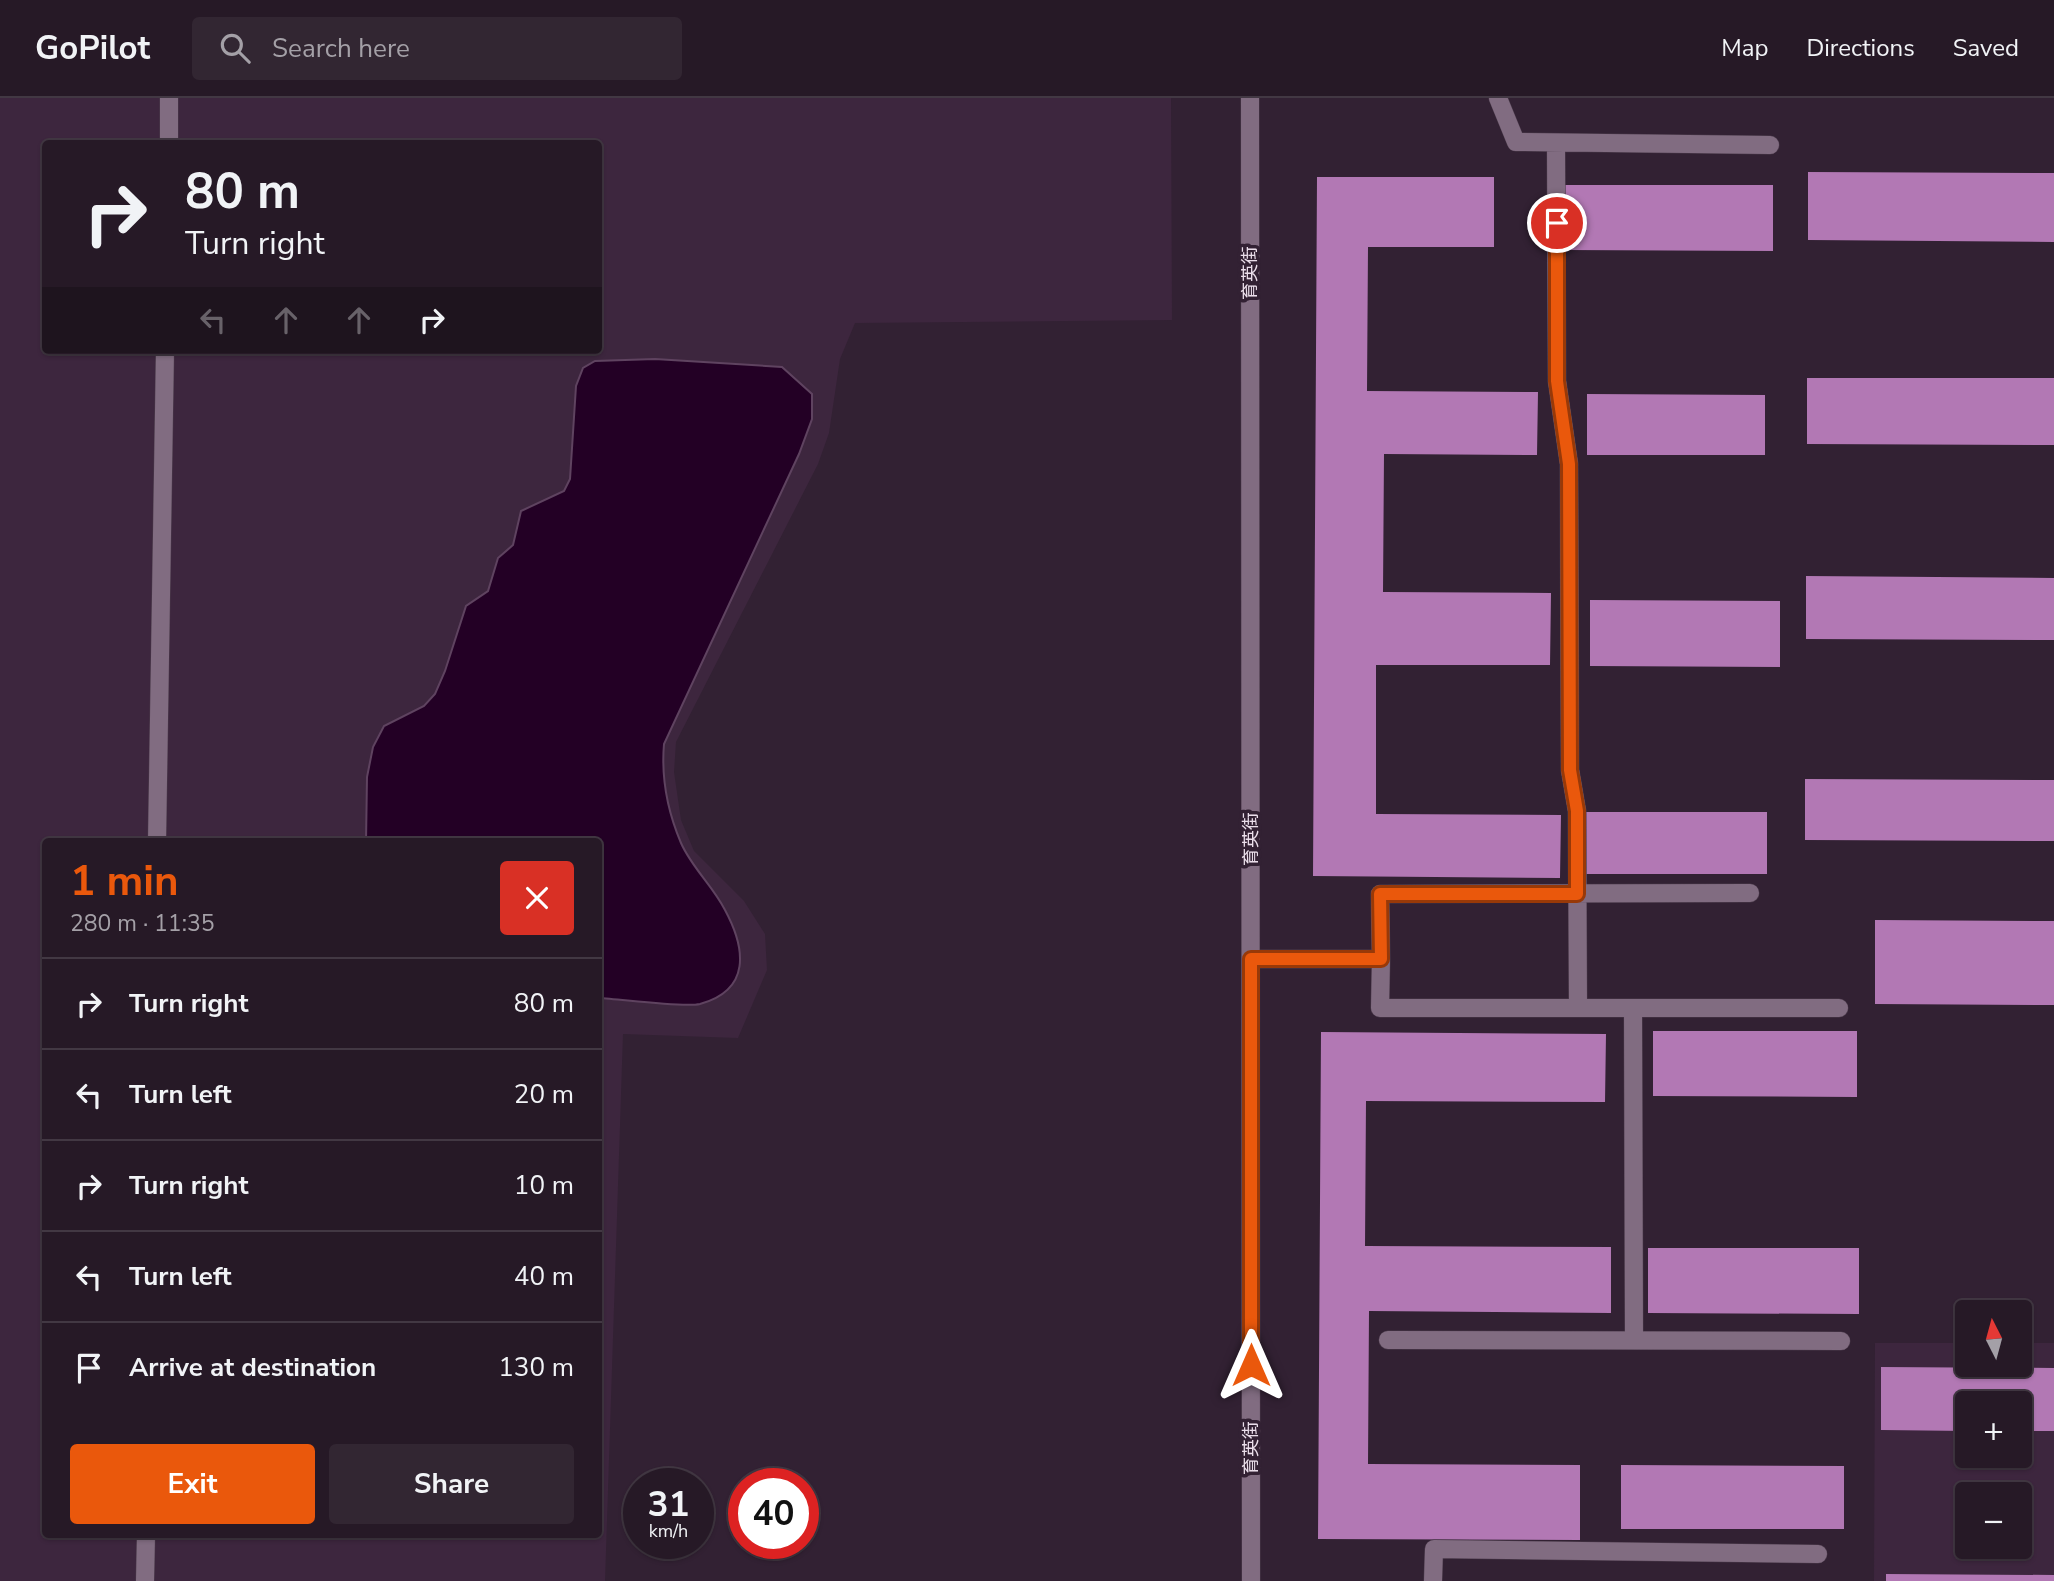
<!DOCTYPE html>
<html lang="en">
<head>
<meta charset="utf-8">
<style>
	:root { --surface:#261926; --page:#322632; --text:#f1f3f6; --muted:#a4a0a7; --line:#423843; --accent:#ea580c }
	body { margin:0; font-family:"Nunito Sans","Noto Sans SC",sans-serif; background:var(--page); color:var(--text); height:100vh; display:flex; flex-direction:column; font-size:26px; white-space:nowrap }
	* { box-sizing:border-box; margin:0 }
	p { font-size:23px; color:var(--muted) }
	.icon { flex:none; width:38px; height:38px; fill:none; stroke:currentColor; stroke-width:2; stroke-linecap:round; stroke-linejoin:round }
	.map { position:relative; flex:1; overflow:hidden }
	.side { position:absolute; left:42px; top:740px; width:560px; height:700px; display:flex; flex-direction:column; background:var(--surface); border-radius:7px; box-shadow:0 2px 5px #0004,0 0 0 2px var(--line) }
	.side>* { flex:none }
	.guide { position:absolute; left:42px; top:42px; width:560px; height:214px; border-radius:7px; box-shadow:0 2px 5px #0004,0 0 0 2px var(--line); background:#261926; color:var(--text); overflow:hidden }
	.needle { width:46px; rotate:354deg }
	.fabs { position:absolute; left:1955px; top:1202px; display:grid; gap:14px }
	.fabs a { display:grid; place-items:center; width:77px; height:77px; border-radius:7px; background:var(--surface); box-shadow:0 2px 5px #0004,0 0 0 2px var(--line); font-size:35px }
	.speed { position:absolute; left:623px; top:1370px; display:flex; gap:14px; font-size:35px; font-weight:700; text-align:center }
	.speed>* { display:grid; place-content:center; width:91px; height:91px; border-radius:50%; background:var(--surface); box-shadow:0 2px 5px #0004,0 0 0 2px var(--line); line-height:1 }
	.speed small { font-size:18px; font-weight:400 }
	.speed .limit { border:10px solid #d22; background:#fff; color:#111 }
	.pin { position:absolute; display:grid; place-items:center; width:60px; height:60px; color:#fff; margin:-30px; border:4px solid #fff; border-radius:50%; box-shadow:0 2px 7px #0007 }
	.me { position:absolute; width:77px; margin:-38px; rotate:0deg; stroke-linejoin:round; filter:drop-shadow(0 0 5px #0008) }
	.turn { display:flex; align-items:center; gap:24px; height:147px; padding:0 28px; font-size:32px }
	.turn .icon { width:91px; height:91px; stroke-width:2.5 }
	.turn b { display:block; font-size:49px; line-height:60px }
	.lanes { display:flex; align-items:center; height:66px; padding:0 28px; background:#0003; justify-content:center; gap:35px; direction:ltr }
	.lanes .off { opacity:.35 }
	.round { display:grid; place-items:center; flex:none; width:74px; height:74px; border-radius:7px; background:var(--page) }
	.summary { display:flex; align-items:center; justify-content:space-between; height:119px; padding:0 28px }
	h1 { font-size:42px; font-weight:700; line-height:52px; color:var(--accent) }
	.button { display:flex; gap:14px; margin-top:auto; padding:14px 28px }
	.button a { flex:1; height:80px; border-radius:7px; background:var(--accent); color:#fff; font-size:28px; font-weight:700; line-height:80px; text-align:center }
	.button a+a { background:var(--page); color:var(--text) }
	ul { padding:0; list-style:none }
	li { display:flex; align-items:center; gap:21px; height:91px; padding:0 28px; border-top:2px solid var(--line) }
	li div { flex:1 }
	li b { display:block; font-size:26px }
	li em { font-style:normal }
	header { display:flex; align-items:center; gap:42px; box-sizing:border-box; height:98px; padding:0 35px; background:var(--surface); border-bottom:2px solid var(--line) }
	header strong { font-size:33px }
	nav { display:flex; gap:38px; margin-inline-start:auto; font-size:24px }
	.search { width:490px; height:63px; background:var(--page); display:flex; align-items:center; gap:18px; box-sizing:border-box; padding:0 24px; border-radius:7px; color:var(--muted); font-size:26px }
	.map>svg:first-child { display:block }
	.built { fill:#3d263e; fill-rule:evenodd }
	.water { fill:#230025; stroke:#5f4360; stroke-width:2 }
	.building { fill:#b278b4 }
	.lines { fill:none; stroke-linecap:round; stroke-linejoin:round }
	.minor-casing { stroke:#4c3c4c; stroke-width:19 }
	.minor { stroke:#816c81; stroke-width:18 }
	.route-casing { stroke:#983908; stroke-width:18 }
	.route { stroke:#ea580c; stroke-width:12 }
	.labels { text-anchor:middle; stroke-width:7; stroke-linejoin:round; paint-order:stroke }
	.street-label { font-size:18px; fill:#ebdfeb; stroke:#322133 }
</style>
</head>
<body>
<header>
<strong>GoPilot</strong>
<div class="search"><svg class="icon" aria-label="search" viewBox="0 0 24 24"><circle cx="10" cy="10" r="6"/><path d="M15 15l6 6"/></svg>Search here</div>
<nav><a>Map</a><a>Directions</a><a>Saved</a></nav>
</header>
<div class="map">
<svg width="2054" height="1483" viewBox="0 0 2054 1483">
	<rect width="100%" height="100%" fill="#322133"/>
	<path class="built" d="M0,0h1171l1,222 -317,3 -15,36 -11,74 -11,31 -142,278 -2,30 7,48 13,31 50,50 21,33 2,36 -29,68 -115,-4 -18,547h-605zM46,46h552v206h-552zM46,744h552v693h-552z
		M1875,1245h92v22h53v-22h34v238h-180zM1967,1306h53v52h-53zM1967,1396h53v53h-53z"/>
	<path class="water" d="M655,261l127,8 30,27v25l-13,35 -135,290c-3,35 3,66 17,99 11,25 32,43 44,67 21,39 26,80 -25,94 -17,4 -80,-5 -101,-6l-1,-156h-232l1,-65 6,-30 11,-21 40,-20 11,-12 10,-23 21,-65 22,-15 10,-33 15,-13 8,-34 43,-20 6,-12 6,-93 7,-18 12,-7z"/>
	<path class="building" d="M1808,74l246,1v69l-246,-2z
		M1317,79h177v70h-126l-1,144 171,1 -1,63 -153,-1 -1,138 168,1 -1,72h-174v149l185,1 -1,63 -247,-2z
		M1564,87h209v66l-209,-1z
		M1807,280h247v67l-247,-1z
		M1587,296l178,1v60h-178z
		M1806,478l248,2v62l-248,-1z
		M1590,502l190,1v66l-190,-1z
		M1805,681l249,1v61l-249,-1z
		M1586,714h181v62h-181z
		M1875,822l179,1v84l-179,-1z
		M1653,933h204v66l-204,-1z
		M1321,934l285,2 -1,68 -239,-1 -1,145 246,1v66l-242,-2 -1,153 212,1v75l-262,-1z
		M1648,1150h211v66l-211,-1z
		M1881,1269l173,1v63h-34v-27h-53v27l-86,-1z
		M1621,1367l223,1v63h-223z
		M1886,1476l168,1v6h-168z"/>
	<g class="lines">
		<g class="minor-casing">
			<path id="minor" d="M1250,0l1,1483
				M1498,0l18,44 254,3
				M169,46v-46
				M1556,46l1,237 12,83 1,306 7,41 1,197
				M157,744l8,-492
				M1251,861h130l-1,-65 370,-1
				M1381,861l-1,49h459
				M1633,910l1,332
				M1388,1242l453,1
				M145,1483l1,-46
				M1433,1483l1,-32 384,5"/>
		</g>
		<use href="#minor" class="minor"/>
	</g>
	<g class="lines">
		<g class="route-casing">
			<path id="route" d="M1251,1267v-406h130l-1,-65h197v-83l-7,-41 -1,-306 -12,-83v-158"/>
		</g>
		<use href="#route" class="route"/>
	</g>
	<g class="labels">
		<g class="street-label">
			<text transform="translate(1250 175) rotate(-90)" y="6">育英街</text>
			<text transform="translate(1251 741) rotate(-90)" y="6">育英街</text>
			<text transform="translate(1251 1350) rotate(-90)" y="6">育英街</text>
		</g>
	</g>
</svg>
<div class="fabs">
<a><svg class="needle" viewBox="-14 -14 28 28"><path d="M0-13l5 13h-10z" fill="#e53935"/><path d="M0 13l5-13h-10z" fill="#a4a0a7"/></svg></a>
<a>+</a>
<a>−</a>
</div>
<div class="speed"><div>31<small>km/h</small></div><div class="limit">40</div></div>
<div class="pin" style="left:1557px;top:125px;background:#d93025"><svg class="icon" aria-label="arrive" viewBox="0 0 24 24"><path d="M6 21V4h12l-3 4 3 4H6"/></svg></div>
<svg class="me" style="left:1251px;top:1267px" viewBox="-20 -20 40 40"><path d="M0-17L14 15 0 8-14 15z" fill="#ea580c" stroke="#fff" stroke-width="4"/></svg>
<div class="guide">
<div class="turn"><svg class="icon" aria-label="right" viewBox="0 0 24 24"><path d="M7 20v-9h11M14 6l5 5-5 5"/></svg><div><b>80 m</b>Turn right</div></div>
<div class="lanes"><svg class="icon off" aria-label="left" viewBox="0 0 24 24"><path d="M17 20v-9H6M10 6l-5 5 5 5"/></svg><svg class="icon off" aria-label="ahead" viewBox="0 0 24 24"><path d="M12 20V5M6 11l6-6 6 6"/></svg><svg class="icon off" aria-label="ahead" viewBox="0 0 24 24"><path d="M12 20V5M6 11l6-6 6 6"/></svg><svg class="icon" aria-label="right" viewBox="0 0 24 24"><path d="M7 20v-9h11M14 6l5 5-5 5"/></svg></div>
</div>
<section class="side">
<div class="summary"><div><h1>1 min</h1><p>280 m · 11:35</p></div><a class="round" style="background:#d93025;color:#fff"><svg class="icon" aria-label="close" viewBox="0 0 24 24"><path d="M6 6l12 12M18 6L6 18"/></svg></a></div>
<ul>
<li><svg class="icon" aria-label="right" viewBox="0 0 24 24"><path d="M7 20v-9h11M14 6l5 5-5 5"/></svg><div><b>Turn right</b></div><em>80 m</em></li>
<li><svg class="icon" aria-label="left" viewBox="0 0 24 24"><path d="M17 20v-9H6M10 6l-5 5 5 5"/></svg><div><b>Turn left</b></div><em>20 m</em></li>
<li><svg class="icon" aria-label="right" viewBox="0 0 24 24"><path d="M7 20v-9h11M14 6l5 5-5 5"/></svg><div><b>Turn right</b></div><em>10 m</em></li>
<li><svg class="icon" aria-label="left" viewBox="0 0 24 24"><path d="M17 20v-9H6M10 6l-5 5 5 5"/></svg><div><b>Turn left</b></div><em>40 m</em></li>
<li><svg class="icon" aria-label="arrive" viewBox="0 0 24 24"><path d="M6 21V4h12l-3 4 3 4H6"/></svg><div><b>Arrive at destination</b></div><em>130 m</em></li>
</ul>
<div class="button"><a>Exit</a><a>Share</a></div>
</section>
</div>
</body>
</html>
